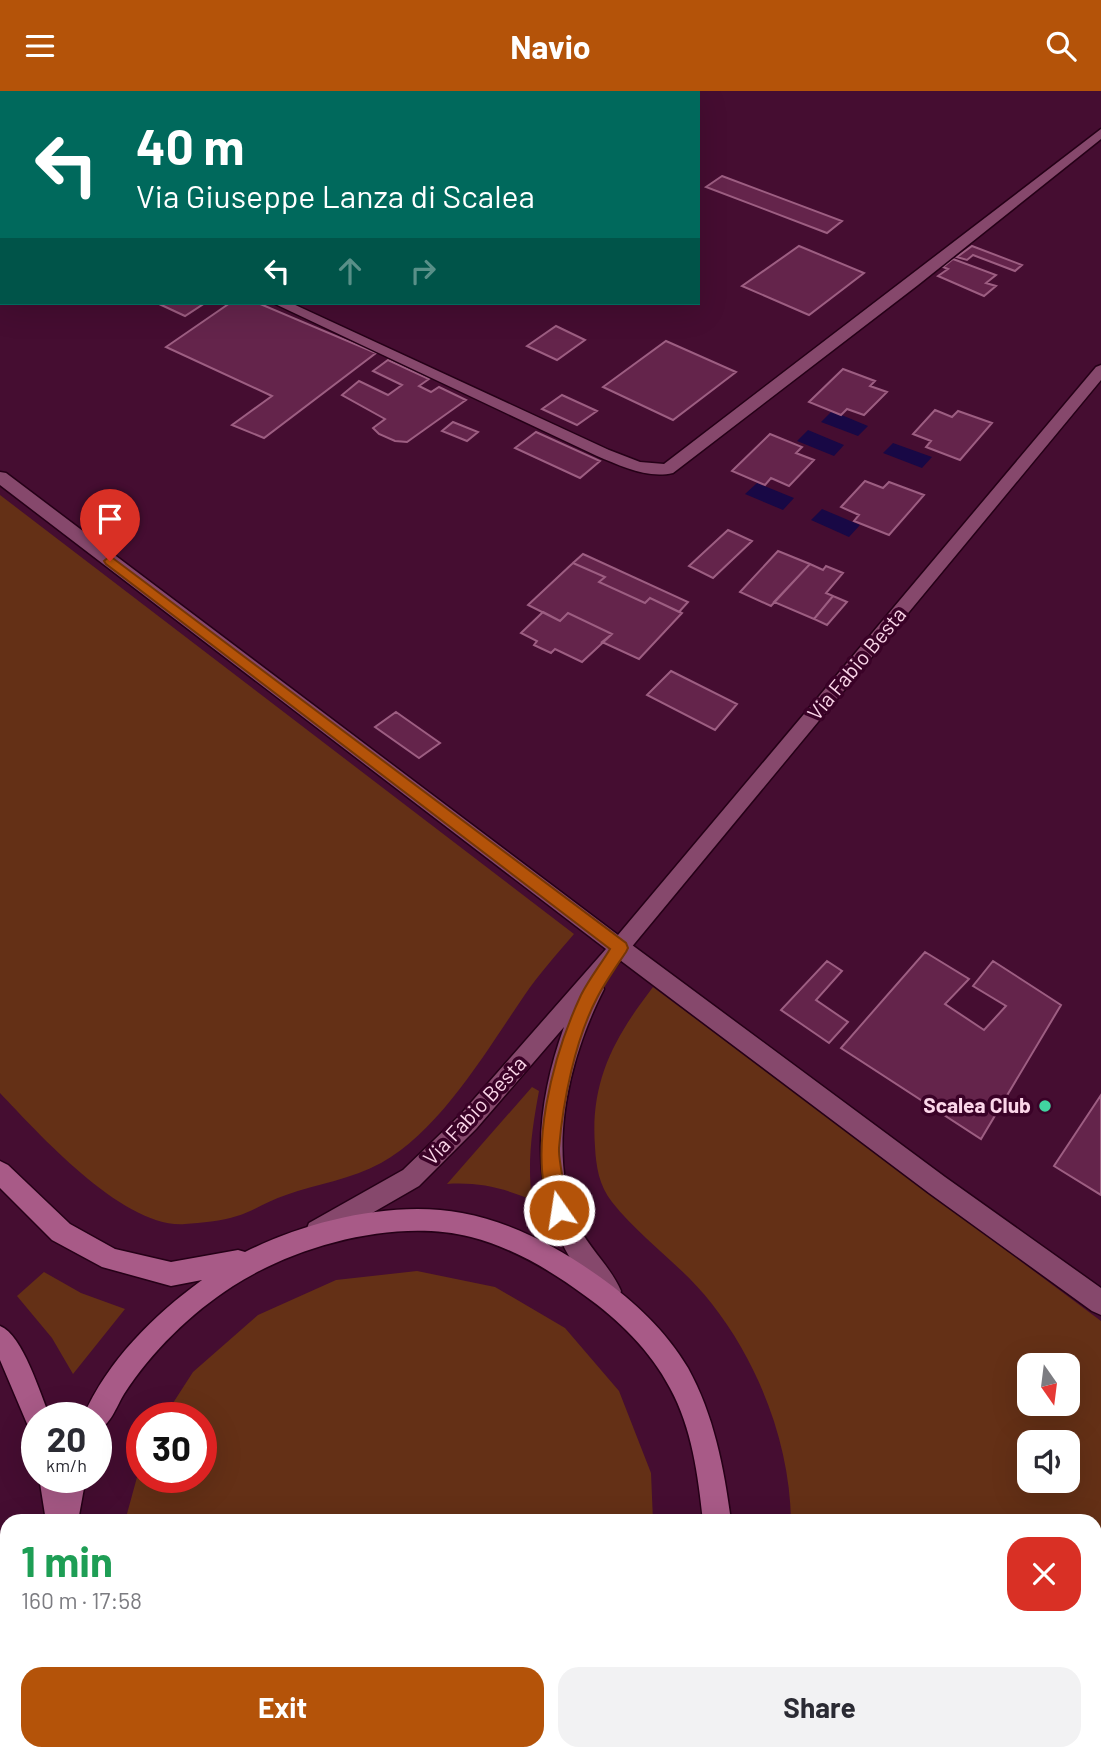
<!DOCTYPE html>
<html lang="en">
<head>
<meta charset="utf-8">
<style>
	:root { --surface:#fff; --page:#f2f2f3; --text:#2b2b33; --muted:#7c7c81; --accent:#b45309 }
	body { margin:0; font-family:Barlow,sans-serif; background:var(--page); color:var(--text); height:100vh; display:flex; flex-direction:column; font-size:26px; white-space:nowrap }
	* { box-sizing:border-box; margin:0 }
	p { font-size:23px; color:var(--muted) }
	.icon { flex:none; width:38px; height:38px; fill:none; stroke:currentColor; stroke-width:2; stroke-linecap:round; stroke-linejoin:round }
	.map { position:relative; flex:1; overflow:hidden }
	.drawer { position:absolute; left:0px; top:1423px; width:1102px; height:247px; display:flex; flex-direction:column; background:var(--surface); border-radius:21px 21px 0 0; box-shadow:0 7px 28px #0002 }
	.drawer>* { flex:none }
	.hud { position:absolute; left:0px; top:0px; width:700px; height:214px; box-shadow:0 7px 28px #0002; background:#00695c; color:#fff; overflow:hidden }
	.needle { width:46px; rotate:166deg }
	.tools { position:absolute; left:1017px; top:1262px; display:grid; gap:14px }
	.tools a { display:grid; place-items:center; width:63px; height:63px; border-radius:14px; background:var(--surface); box-shadow:0 7px 28px #0002; font-size:35px }
	.speed { position:absolute; left:21px; top:1311px; display:flex; gap:14px; font-size:35px; font-weight:700; text-align:center }
	.speed>* { display:grid; place-content:center; width:91px; height:91px; border-radius:50%; background:var(--surface); box-shadow:0 7px 28px #0002; line-height:1 }
	.speed small { font-size:18px; font-weight:400 }
	.speed .limit { border:10px solid #d22; background:#fff; color:#111 }
	.pin { position:absolute; display:grid; place-items:center; width:60px; height:60px; color:#fff; margin:-72px -30px; border-radius:50% 50% 50% 0; rotate:-45deg; box-shadow:0 0 7px #0007 }
	.pin .icon { rotate:45deg }
	.me { position:absolute; width:77px; margin:-38px; rotate:347deg; stroke-linejoin:round; filter:drop-shadow(0 0 5px #0008) }
	.turn { display:flex; align-items:center; gap:24px; height:147px; padding:0 21px; font-size:32px }
	.turn .icon { width:91px; height:91px; stroke-width:2.5 }
	.turn b { display:block; font-size:49px; line-height:60px }
	.lanes { display:flex; align-items:center; height:66px; padding:0 21px; background:#0003; justify-content:center; gap:35px; direction:ltr }
	.lanes .off { opacity:.35 }
	.round { display:grid; place-items:center; flex:none; width:74px; height:74px; border-radius:21px; background:var(--page) }
	.overview { display:flex; align-items:center; justify-content:space-between; height:119px; padding:0 21px }
	h1 { font-size:42px; font-weight:700; line-height:52px; color:#1e9e55 }
	.primary-button { display:flex; gap:14px; margin-top:auto; padding:14px 21px }
	.primary-button a { flex:1; height:80px; border-radius:21px; background:var(--accent); color:#fff; font-size:28px; font-weight:700; line-height:80px; text-align:center }
	.primary-button a+a { background:var(--page); color:var(--text) }
	header { display:flex; justify-content:space-between; align-items:center; height:91px; padding:0 21px; background:var(--accent); color:#fff; font-size:32px; font-weight:700 }
	.map>svg:first-child { display:block }
	.green { fill:#643016; fill-rule:evenodd }
	.water { fill:#180845 }
	.building { fill:#64244b; stroke:#9d5e82; stroke-width:2 }
	.lines { fill:none; stroke-linecap:round; stroke-linejoin:round }
	.lane-casing { stroke:#250017; stroke-width:3 }
	.street-casing { stroke:#250017; stroke-width:3 }
	.secondary-casing { stroke:#250017; stroke-width:3 }
	.lane { fill:#86486c; fill-rule:evenodd }
	.street { fill:#86486c; fill-rule:evenodd }
	.secondary { fill:#a85a87; fill-rule:evenodd }
	.route { fill:#b45309; stroke:#753606; stroke-width:2 }
	.poi-dot { fill:#41d4a1; stroke:#3a0227; stroke-width:2.5 }
	.labels { text-anchor:middle; stroke-width:7; stroke-linejoin:round; paint-order:stroke }
	.street-label { font-size:21px; fill:#fbd6e9; stroke:#3a0227 }
	.poi-label { font-size:21px; font-weight:bold; fill:#fbd6e9; stroke:#3a0227; text-anchor:end }
</style>
</head>
<body>
<header><svg class="icon" aria-label="menu" viewBox="0 0 24 24"><path d="M4 6h16M4 12h16M4 18h16"/></svg>Navio<svg class="icon" aria-label="search" viewBox="0 0 24 24"><circle cx="10" cy="10" r="6"/><path d="M15 15l6 6"/></svg></header>
<div class="map">
<svg width="1101" height="1669" viewBox="0 0 1101 1669">
	<rect width="100%" height="100%" fill="#450d31"/>
	<path class="green" d="M0,404l574,439c-17,20 -35,40 -50,62 -37,54 -84,135 -143,167 -29,16 -64,21 -95,32 -17,5 -32,16 -49,21 -15,5 -36,7 -52,8 -61,5 -146,-90 -185,-131z
		M653,896l448,334v439h-359l3,-7h351v-232h-305c-1,-77 -32,-157 -79,-217 -29,-38 -71,-65 -100,-102 -13,-16 -16,-36 -17,-55 -5,-66 19,-109 58,-160zM1029,1274h39v38h-39zM1029,1351h39v39h-39z
		M532,996l7,4c-7,38 -12,71 -7,109 -29,-12 -53,-18 -85,-16z
		M417,1180l78,16 70,41 54,63 32,82 2,48h-528l17,-62v18h59v-60h-37l29,-45 65,-57 78,-35z
		M44,1181l37,21 44,16 -52,65 -21,-36 -35,-42z
		M196,1663h361l-7,6h-348z"/>
	<path class="water" d="M832,320l36,15 -10,10 -37,-14z
		M808,339l36,15 -10,11 -37,-15z
		M893,352l39,14 -10,11 -39,-15z
		M757,392l37,15 -11,12 -38,-16z
		M822,418l38,16 -11,12 -38,-17z"/>
	<path class="building" d="M10,0h81l4,2h-81z
		M722,85l120,45 -15,12 -121,-46z
		M799,155l65,27 -55,42 -67,-29z
		M972,155l50,19 -7,6 -42,-16 -6,5 -10,-3z
		M953,168l43,16 -10,8 10,3 -12,10 -46,-20 10,-7 -5,-2z
		M157,212h48l-20,13z
		M230,212h28l118,50 -112,85 -32,-13 40,-29 -106,-49z
		M556,235l29,14 -28,20 -30,-14z
		M666,250l70,31 -63,48 -70,-33z
		M388,269l41,19 -10,7 12,6 8,-5 27,13 -59,42 -12,-1 -16,-7 -6,-6 12,-9 -43,-24 17,-14 29,14 14,-10 -29,-14z
		M843,278l32,12 -5,5 17,6 -23,23 -17,-6 -6,6 -32,-13z
		M562,304l35,16 -20,14 -35,-16z
		M935,319l17,7 6,-6 34,12 -32,37 -34,-13 5,-6 -18,-7z
		M453,331l25,10 -11,9 -25,-10z
		M536,341l64,29 -20,17 -65,-30z
		M770,343l32,13 -6,6 18,7 -25,26 -18,-8 -6,7 -33,-14z
		M865,390l18,7 6,-6 35,13 -35,40 -35,-14 5,-6 -18,-8z
		M728,439l24,11 -39,37 -24,-12z
		M778,460l32,13 -39,42 -31,-14z
		M583,463l105,48 -9,10 -29,-14 -5,5 -46,-21 6,-5 -32,-14z
		M573,472l32,14 -6,5 46,21 5,-5 32,15 -43,46 -37,-17 10,-8 -44,-21 -8,8 -32,-16z
		M810,473l13,6 3,-4 17,7 -17,20 7,3 -19,23 -40,-17z
		M833,505l14,6 -20,23 -13,-6z
		M543,521l17,9 8,-8 44,21 -30,28 -27,-13 -4,4 -17,-8 3,-4 -16,-8z
		M671,580l66,33 -22,26 -68,-35z
		M396,621l44,31 -21,15 -44,-31z
		M925,861l44,27 -24,25 39,26 22,-24 -33,-20 20,-25 68,44 -80,134 -140,-91z
		M827,870l15,10 -26,29 32,22 -19,21 -48,-33z
		M1101,1004v100l-47,-29z"/>
	<g class="lines">
		<g class="lane-casing">
			<path id="lane" d="M620,848l8,3 317,235 156,111v27l-9,-4 -163,-118 -317,-239 -3,-6 3,-6z"/>
		</g>
		<g class="street-casing">
			<path id="street" d="M156,0h14l-15,2z
				M1101,38v10l-183,146 -245,188c-26,6 -52,-7 -76,-17l-324,-153h18l318,147 31,12 24,2z
				M0,79h2v8h-2z
				M1101,274v15l-500,604 3,5c-34,67 -57,157 -29,230 11,27 35,46 46,72l-3,8 -9,4c-16,-6 -26,-25 -35,-39 -47,-72 -38,-159 -10,-237l-88,102 -57,57 -92,53 -9,3 -9,-3 -3,-8 3,-8 94,-53 57,-55 146,-166 -606,-464v-13l6,1 612,462 478,-568z
				M7,1648v14h18l-3,7h-22v-18z"/>
		</g>
		<g class="secondary-casing">
			<path id="secondary" d="M0,1070l8,4 62,59 45,25 56,13 67,-12 7,2c62,-31 148,-52 217,-39 50,9 97,35 138,64 35,25 66,54 88,91 26,47 36,100 43,153h-28c-5,-46 -11,-93 -33,-133 -20,-38 -51,-68 -86,-93 -34,-25 -71,-47 -113,-58 -75,-19 -174,8 -238,49 -42,27 -82,66 -109,108 -8,13 -13,31 -28,37v-14h-13c24,-56 71,-102 119,-137l-31,6 -69,-19 -50,-27 -52,-52z
				M0,1235c23,9 40,68 50,91h-13v13l-9,-4 -28,-66z
				M39,1386h47l-8,44h-32z
				M87,1662h30l3,7h-30z
				M630,1662h31l-3,7h-31z
				M665,1662h30l-1,7h-30z"/>
		</g>
		<use href="#lane" class="lane"/>
		<use href="#street" class="street"/>
		<use href="#secondary" class="secondary"/>
	</g>
	<path class="route" d="M110,465l516,387 2,5 -2,4c-10,15 -21,30 -29,46 -22,42 -34,103 -38,150 -1,18 12,58 7,68l-7,3 -6,-3c-28,-61 1,-163 28,-221 8,-16 20,-31 29,-46l-504,-385 -2,-3z"/>
	<circle class="poi-dot" cx="1045" cy="1015" r="7"/>
	<g class="labels">
		<g class="street-label">
			<text transform="translate(857 573) rotate(-50)" y="7">Via Fabio Besta</text>
			<text transform="translate(475 1020) rotate(-47)" y="7">Via Fabio Besta</text>
		</g>
		<g class="poi-label">
			<text x="1031" y="1022">Scalea Club</text>
		</g>
	</g>
</svg>
<div class="tools">
<a><svg class="needle" viewBox="-14 -14 28 28"><path d="M0-13l5 13h-10z" fill="#e53935"/><path d="M0 13l5-13h-10z" fill="#7c7c81"/></svg></a>
<a><svg class="icon" aria-label="sound" viewBox="0 0 24 24"><path d="M4 9h4l5-4v14l-5-4H4zM17 9q2 3 0 6"/></svg></a>
</div>
<div class="speed"><div>20<small>km/h</small></div><div class="limit">30</div></div>
<div class="pin" style="left:110px;top:470px;background:#d93025"><svg class="icon" aria-label="arrive" viewBox="0 0 24 24"><path d="M6 21V4h12l-3 4 3 4H6"/></svg></div>
<svg class="me" style="left:559px;top:1119px" viewBox="-20 -20 40 40"><circle r="17" fill="#b45309" stroke="#fff" stroke-width="3"/><path d="M0-11L8 9 0 5-8 9z" fill="#fff"/></svg>
<div class="hud">
<div class="turn"><svg class="icon" aria-label="left" viewBox="0 0 24 24"><path d="M17 20v-9H6M10 6l-5 5 5 5"/></svg><div><b>40 m</b>Via Giuseppe Lanza di Scalea</div></div>
<div class="lanes"><svg class="icon" aria-label="left" viewBox="0 0 24 24"><path d="M17 20v-9H6M10 6l-5 5 5 5"/></svg><svg class="icon off" aria-label="ahead" viewBox="0 0 24 24"><path d="M12 20V5M6 11l6-6 6 6"/></svg><svg class="icon off" aria-label="right" viewBox="0 0 24 24"><path d="M7 20v-9h11M14 6l5 5-5 5"/></svg></div>
</div>
<section class="drawer">
<div class="overview"><div><h1>1 min</h1><p>160 m · 17:58</p></div><a class="round" style="background:#d93025;color:#fff"><svg class="icon" aria-label="close" viewBox="0 0 24 24"><path d="M6 6l12 12M18 6L6 18"/></svg></a></div>
<div class="primary-button"><a>Exit</a><a>Share</a></div>
</section>
</div>
</body>
</html>
